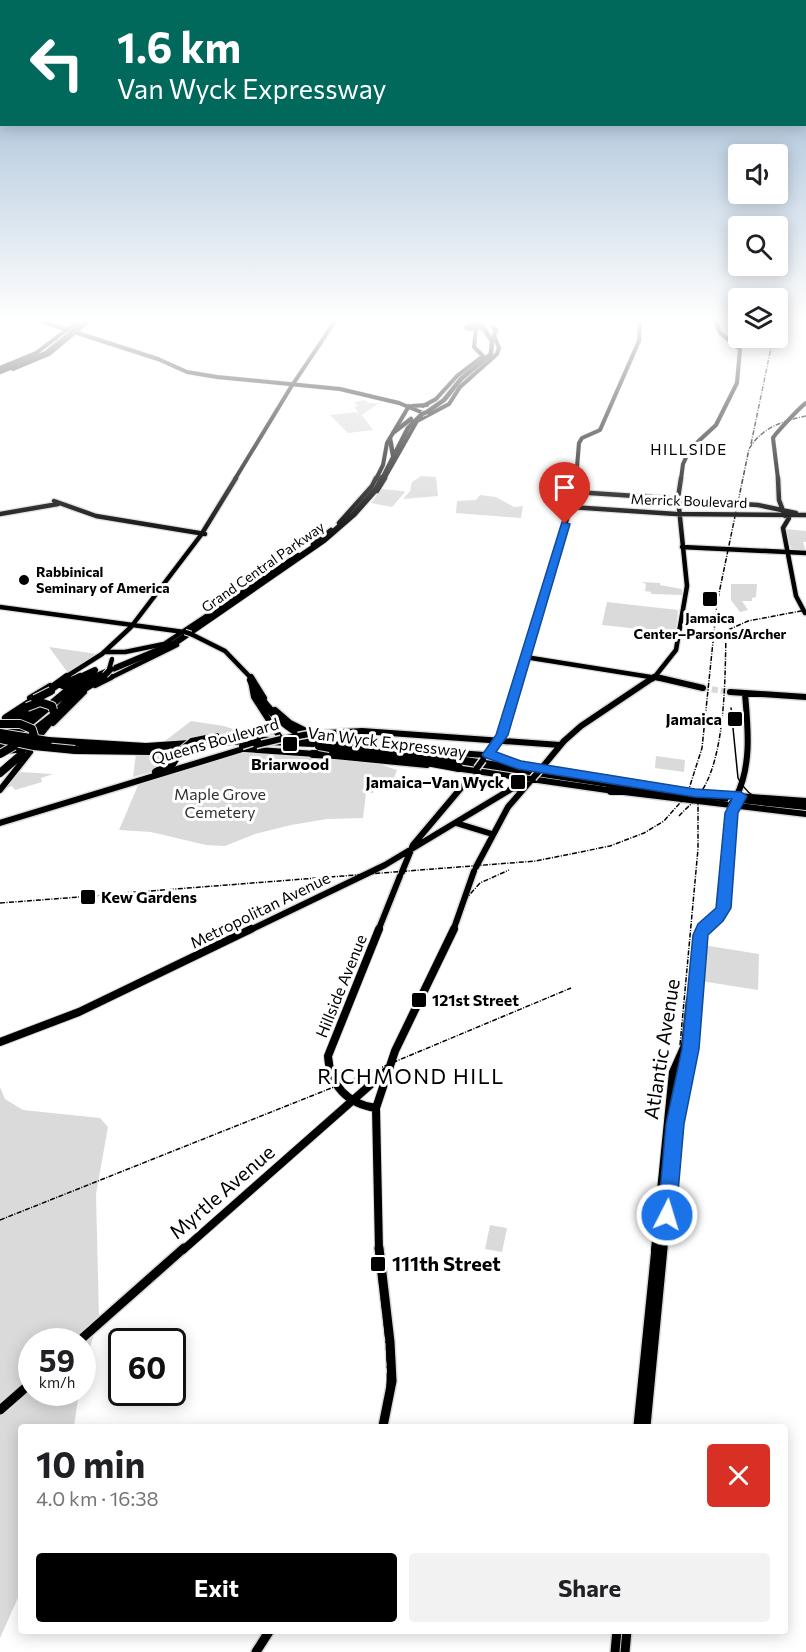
<!DOCTYPE html>
<html lang="en">
<head>
<meta charset="utf-8">
<style>
	:root { --surface:#fff; --page:#f2f2f2; --text:#202124; --muted:#757577; --accent:#000 }
	body { margin:0; font-family:Commissioner,sans-serif; background:var(--page); color:var(--text); height:100vh; display:flex; flex-direction:column; font-size:22px; white-space:nowrap }
	* { box-sizing:border-box; margin:0 }
	p { font-size:20px; color:var(--muted) }
	.icon { flex:none; width:33px; height:33px; fill:none; stroke:currentColor; stroke-width:2; stroke-linecap:round; stroke-linejoin:round }
	.map { position:relative; flex:1; overflow:hidden }
	.side { position:absolute; left:18px; top:1424px; width:770px; height:210px; display:flex; flex-direction:column; background:var(--surface); border-radius:6px; box-shadow:0 3px 15px #0003 }
	.side>* { flex:none }
	.banner { position:absolute; left:0px; top:0px; width:807px; height:126px; box-shadow:0 3px 15px #0003; background:#00695c; color:#fff; overflow:hidden }
	.controls { position:absolute; left:728px; top:144px; display:grid; gap:12px }
	.controls a { display:grid; place-items:center; width:60px; height:60px; border-radius:6px; background:var(--surface); box-shadow:0 3px 15px #0003; font-size:30px }
	.speed { position:absolute; left:18px; top:1328px; display:flex; gap:12px; font-size:30px; font-weight:700; text-align:center }
	.speed>* { display:grid; place-content:center; width:78px; height:78px; border-radius:50%; background:var(--surface); box-shadow:0 3px 15px #0003; line-height:1 }
	.speed small { font-size:15px; font-weight:400 }
	.speed .limit { border:3px solid #111; border-radius:9px; background:#fff; color:#111 }
	.pin { position:absolute; display:grid; place-items:center; width:51px; height:51px; color:#fff; margin:-62px -26px; border-radius:50% 50% 50% 0; rotate:-45deg; box-shadow:0 0 6px #0007 }
	.pin .icon { rotate:45deg }
	.me { position:absolute; width:66px; margin:-33px; rotate:5deg; stroke-linejoin:round; filter:drop-shadow(0 0 4px #0008) }
	.turn { display:flex; align-items:center; gap:21px; height:126px; padding:0 18px; font-size:27px }
	.turn .icon { width:78px; height:78px; stroke-width:2.5 }
	.turn b { display:block; font-size:42px; line-height:51px }
	.round { display:grid; place-items:center; flex:none; width:63px; height:63px; border-radius:6px; background:var(--page) }
	.head { display:flex; align-items:center; justify-content:space-between; height:102px; padding:0 18px }
	h1 { font-size:36px; font-weight:700; line-height:45px }
	.cta { display:flex; gap:12px; margin-top:auto; padding:12px 18px }
	.cta a { flex:1; height:69px; border-radius:6px; background:var(--accent); color:#fff; font-size:24px; font-weight:700; line-height:69px; text-align:center }
	.cta a+a { background:var(--page); color:var(--text) }
	.map>svg:first-child { display:block }
	.green { fill:#dadada }
	.lines { fill:none; stroke-linecap:round; stroke-linejoin:round }
	.major-tunnel { stroke:#d9d9d9; stroke-width:6; stroke-dasharray:6 3; stroke-linecap:butt }
	.major-far4-casing { stroke:#dbdbdb; stroke-width:5 }
	.major-far3-casing { stroke:#dbdbdb; stroke-width:7 }
	.major-far2-casing { stroke:#dbdbdb; stroke-width:9 }
	.major-far1-casing { stroke:#dbdbdb; stroke-width:10 }
	.major-casing { stroke:#dbdbdb; stroke-width:12 }
	.highway-far2-casing { stroke:#dbdbdb; stroke-width:6 }
	.highway-far1-casing { stroke:#dbdbdb; stroke-width:8 }
	.highway-casing { stroke:#dbdbdb; stroke-width:10 }
	.major-far4 { stroke:#000; stroke-width:4 }
	.major-far3 { stroke:#000; stroke-width:4.5 }
	.major-far2 { stroke:#000; stroke-width:6 }
	.major-far1 { stroke:#000; stroke-width:8 }
	.major { stroke:#000; stroke-width:9 }
	.highway-far2 { stroke:#000; stroke-width:4.5 }
	.highway-far1 { stroke:#000; stroke-width:6 }
	.highway { stroke:#000; stroke-width:8 }
	.tram { stroke:#000; stroke-width:1.5 }
	.rail-far1 { stroke:#000; stroke-width:1.5; stroke-dasharray:5 1.5 1 1.5; stroke-linecap:butt }
	.rail { stroke:#000; stroke-width:2; stroke-dasharray:14 4.5 2 4.5; stroke-linecap:butt }
	.major-bridge-far1-casing { stroke:#dbdbdb; stroke-width:7; stroke-linecap:butt }
	.major-bridge-casing { stroke:#dbdbdb; stroke-width:9; stroke-linecap:butt }
	.highway-bridge-far2-casing { stroke:#dbdbdb; stroke-width:6; stroke-linecap:butt }
	.highway-bridge-far1-casing { stroke:#dbdbdb; stroke-width:8; stroke-linecap:butt }
	.highway-bridge-casing { stroke:#dbdbdb; stroke-width:10; stroke-linecap:butt }
	.major-bridge-far1 { stroke:#000; stroke-width:4.5 }
	.major-bridge { stroke:#000; stroke-width:6 }
	.highway-bridge-far2 { stroke:#000; stroke-width:4.5 }
	.highway-bridge-far1 { stroke:#000; stroke-width:6 }
	.highway-bridge { stroke:#000; stroke-width:8 }
	.route { fill:#1a73e8; stroke:#114b97; stroke-width:1.5 }
	.poi-dot { fill:#000; stroke:#fff; stroke-width:2 }
	.labels { text-anchor:middle; stroke-width:6; stroke-linejoin:round; paint-order:stroke }
	.far-street-label { font-size:14px; fill:#000; stroke:#fff }
	.far-poi-label { font-size:14px; font-weight:bold; fill:#000; stroke:#fff; text-anchor:start }
	.far-neighbourhood-label { font-size:15px; letter-spacing:1.5px; fill:#000; stroke:#fff }
	.poi-label { font-size:16px; font-weight:bold; fill:#000; stroke:#fff; text-anchor:end }
	.street-label { font-size:16px; fill:#000; stroke:#fff }
	.park-label { font-size:16px; fill:#313131; stroke:#fff }
	.near-street-label { font-size:20px; fill:#000; stroke:#fff }
	.near-poi-label { font-size:20px; font-weight:bold; fill:#000; stroke:#fff; text-anchor:start }
	.near-neighbourhood-label { font-size:21px; letter-spacing:1.5px; fill:#000; stroke:#fff }
</style>
</head>
<body>
<div class="map">
<svg width="806" height="1652" viewBox="0 0 806 1652">
	<rect width="100%" height="100%" fill="#fff"/>
	<path class="green" d="M365,400l4,3h10l-17,12 11,15 -25,3 -18,-18 28,-3 -4,-5 4,-1 -4,-4z
		M421,476l15,1 2,19 -35,3 7,-8 2,-9z
		M381,489l22,2 2,1 -13,15 -21,-4z
		M480,495l16,2 18,10 9,-1 -2,12 -65,-5 1,-12 19,-1z
		M785,529l21,2v11h-3l3,10 -14,-1z
		M641,582l19,1v2l22,4v6l-31,-1v-2l-6,-1 1,-7z
		M731,584h26l-1,13 -4,1v3h-10l6,9 -8,2 -9,-12z
		M607,602l71,8 -2,23 -74,-8z
		M49,647l48,7 -29,19z
		M191,721l33,5 15,5 30,-6 6,10 -12,2 -50,-2 -28,7 -24,2z
		M253,750l123,13 21,7 -8,20 -15,-1 -1,4h-7l-3,25 -36,1 -36,6 -36,9 -30,12 -19,-1 -55,-13 -32,-2 20,-47z
		M177,752c-8,18 -27,20 -44,25l3,-23z
		M656,756l29,4 -1,12 -29,-4z
		M21,772l32,2 -12,4 1,4 -27,8 -3,-4 -8,3 13,-15z
		M703,945l56,9 -1,36 -57,-9z
		M0,1087l5,12 18,11 77,8 8,9 -12,67 3,124 -16,52 -1,-29h-50v51h47l-5,34h-53v165l-21,47z
		M490,1225l17,3 -5,24 -17,-3z"/>
	<g class="lines">
		<path class="major-tunnel" d="M703,688l27,4"/>
		<g class="major-far4-casing">
			<path id="major-far4" d="M37,320l121,39 29,13 30,5 123,12 59,14 29,12
				M0,368l36,-15 44,-33
				M13,369l36,-15 41,-34
				M412,406l15,-1
				M423,406l13,-7 21,-23 26,-20 -9,-9 2,-18 -10,-1
				M235,479l56,-92 45,-67
				M376,479l7,-14 4,-22 22,-37
				M384,479l33,-58 32,-17 11,-17 37,-33 2,-6 -5,-12 2,-6 -3,-3
				M576,479l3,-36 3,-5 18,-8 39,-89 1,-21
				M681,479l2,-15 7,-15 26,-24 21,-42 3,-34 -20,-16 -5,-13
				M778,479l-5,-41c2,-4 28,-32 33,-35"/>
		</g>
		<g class="major-far3-casing">
			<path id="major-far3" d="M778,478l1,22 6,16
				M377,491l8,-13
				M575,492l106,7
				M678,500l80,5 38,8
				M54,501l42,15 109,18
				M570,507l106,7 130,1
				M0,514l58,-10
				M788,514l1,4 -6,10 13,68 9,17
				M339,523l33,-37 4,-8
				M313,544l18,-14
				M682,547l124,6
				M0,607l184,25
				M191,634l34,17 27,28
				M104,652h21l39,-8 134,-89
				M525,657l138,22
				M64,678l38,-24 29,-27 70,-92 35,-57
				M108,679l69,-34
				M519,679l56,-187 1,-14
				M653,679l23,-29 11,-64 -9,-88 3,-20"/>
		</g>
		<g class="major-far2-casing">
			<path id="major-far2" d="M251,677l13,21
				M656,677l47,11
				M251,681l3,16 27,42 17,-3
				M95,685l16,-8
				M730,692l76,5
				M30,698l20,-12
				M275,710l15,13 18,9
				M53,723l31,-31
				M310,734l52,-3 198,14
				M35,741l18,-22
				M389,748l58,4
				M245,749l71,5
				M457,753l41,3 19,8 145,24
				M488,755l14,-21 17,-57
				M335,756l92,9
				M455,768l159,23
				M540,770l24,-29 17,-15 73,-49
				M0,790l30,-38
				M624,792l182,22
				M738,796l68,5
				M736,797c16,-31 12,-69 9,-103
				M0,823l246,-75
				M456,823l36,11
				M476,867l32,-60 25,-29
				M402,872l11,-27 64,-76
				M248,931l137,-66 128,-77 10,1
				M378,931l22,-55
				M453,931l21,-60
				M702,931l22,-24 7,-92 6,-12"/>
		</g>
		<g class="major-far1-casing">
			<path id="major-far1" d="M0,1042l79,-30 172,-83
				M376,1108c-29,-4 -46,-23 -48,-52l51,-127
				M183,1250l203,-179
				M379,1250l-3,-142 19,-57 59,-122
				M655,1250l18,-178 12,-27 5,-45
				M663,1250l12,-126 15,-75 10,-114 3,-6"/>
		</g>
		<g class="major-casing">
			<path id="major" d="M379,1248l11,94 2,39 -9,45
				M79,1341l105,-93
				M0,1410l32,-28
				M638,1426l18,-178
				M646,1426l17,-178
				M256,1652l14,-22
				M615,1652l2,-22
				M625,1652l2,-22"/>
		</g>
		<g class="highway-far2-casing">
			<path id="highway-far2" d="M469,329v-4l5,-1 9,5
				M73,331l13,-11
				M0,372l46,-19 25,-20
				M427,412l17,-12 17,-21 30,-25 1,-13 -14,-21
				M394,432l17,-13
				M390,439l3,16
				M382,479l26,-51 14,-14"/>
		</g>
		<g class="highway-far1-casing">
			<path id="highway-far1" d="M65,679l2,-2
				M76,679l19,-9
				M89,679l86,-36 149,-103 30,-26 23,-26 5,-10
				M99,679l6,-4"/>
		</g>
		<g class="highway-casing">
			<path id="highway" d="M251,680c11,27 30,43 55,58
				M63,685l17,-8
				M45,693l22,-16
				M6,718l29,-19
				M7,728l20,-21
				M303,732l25,10
				M29,735l23,-18 20,-21 30,-19
				M1,736l43,-32
				M48,741l98,6 101,-7 66,3
				M322,744l117,13 215,33 152,16
				M0,747l71,-59 21,-11
				M331,749l49,8
				M6,750l27,-3
				M75,750l76,1
				M444,753h16
				M313,754l25,1
				M377,756l47,4
				M421,761l38,7
				M156,772l16,-8 7,-11
				M0,773l22,-19
				M611,791h16"/>
		</g>
		<use href="#major-far4" class="major-far4"/>
		<use href="#major-far3" class="major-far3"/>
		<use href="#major-far2" class="major-far2"/>
		<use href="#major-far1" class="major-far1"/>
		<use href="#major" class="major"/>
		<use href="#highway-far2" class="highway-far2"/>
		<use href="#highway-far1" class="highway-far1"/>
		<use href="#highway" class="highway"/>
		<path class="tram" d="M731,708l7,70c13,27 41,28 68,30"/>
		<path class="rail-far1" d="M751,444l22,-106
			M728,630l20,-9 58,-11
			M679,816c7,-8 17,-15 22,-24 25,-37 24,-116 25,-160
			M124,893l412,-32 74,-15 34,-13 20,-12 23,-26 15,-47 15,-145 32,-154c13,-22 34,-28 57,-33
			M0,903l106,-8
			M680,1045l18,-196v-55
			M0,1220l344,-137 227,-95
			M377,1250l-3,-132 11,-48 18,-40 40,-77 21,-52 16,-18 29,-13"/>
		<path class="rail" d="M377,1248c3,63 19,115 5,178
			M254,1652l14,-22"/>
		<g class="major-bridge-far1-casing">
			<path id="major-bridge-far1" d="M185,632l6,2
				M108,673l4,-14"/>
		</g>
		<g class="major-bridge-casing">
			<path id="major-bridge" d="M298,736l11,-2
				M256,745l25,-6
				M242,746l16,-5
				M477,768l6,-8
				M533,778l7,-8
				M731,804l5,-7"/>
		</g>
		<g class="highway-bridge-far2-casing">
			<path id="highway-bridge-far2" d="M71,333l2,-2
				M422,414l5,-2"/>
		</g>
		<g class="highway-bridge-far1-casing">
			<path id="highway-bridge-far1" d="M105,675l6,-6"/>
		</g>
		<g class="highway-bridge-casing">
			<path id="highway-bridge" d="M35,699l16,-8
				M27,707l13,-5 12,4 1,4
				M0,724h20l12,5 2,7
				M0,733l48,8
				M0,739l34,7 41,4
				M319,746l11,2
				M179,753l13,-11 24,-5
				M0,754l14,-8"/>
		</g>
		<use href="#major-bridge-far1" class="major-bridge-far1"/>
		<use href="#major-bridge" class="major-bridge"/>
		<use href="#highway-bridge-far2" class="highway-bridge-far2"/>
		<use href="#highway-bridge-far1" class="highway-bridge-far1"/>
		<use href="#highway-bridge" class="highway-bridge"/>
	</g>
	<linearGradient id="sky" x2="0" y2="1"><stop stop-color="#8baccc"/><stop offset="0.58" stop-color="#fff"/><stop offset="1" stop-color="#fff" stop-opacity="0"/></linearGradient>
	<rect width="806" height="552" fill="url(#sky)"/>
	<path class="route" d="M562,522l8,2 -62,211 -12,17 25,9 174,28 46,3 6,4 -9,17 -7,95 -8,13 -15,14 -9,114 -15,75 -8,91 -3,6 -6,2 -7,-2 -2,-6 8,-91 16,-75 11,-114 5,-11 18,-16 9,-95 7,-14 -37,-2 -177,-28 -34,-12 -2,-2 14,-20z"/>
	<g class="poi-dot">
		<circle cx="24" cy="580" r="6"/>
		<rect x="702" y="591" width="16" height="16" rx="3"/>
		<rect x="727" y="711" width="16" height="16" rx="3"/>
		<rect x="282" y="736" width="16" height="16" rx="3"/>
		<rect x="510" y="774" width="16" height="16" rx="3"/>
		<rect x="80" y="889" width="16" height="16" rx="3"/>
		<rect x="411" y="992" width="16" height="16" rx="3"/>
		<rect x="370" y="1256" width="16" height="16" rx="3"/>
	</g>
	<g class="labels">
		<g class="far-street-label">
			<text transform="translate(689 501) rotate(2)" y="5">Merrick Boulevard</text>
			<text transform="translate(263 567) rotate(-35)" y="5">Grand Central Parkway</text>
		</g>
		<g class="far-poi-label">
			<text x="36" y="577">Rabbinical<tspan x="36" dy="16">Seminary of America</tspan></text>
			<text x="710" y="623" text-anchor="middle">Jamaica<tspan x="710" dy="16">Center–Parsons/Archer</tspan></text>
		</g>
		<g class="far-neighbourhood-label">
			<text x="689" y="455">HILLSIDE</text>
		</g>
		<g class="poi-label">
			<text x="722" y="725">Jamaica</text>
			<text x="290" y="770" text-anchor="middle">Briarwood</text>
			<text x="504" y="788">Jamaica–Van Wyck</text>
			<text x="101" y="903" text-anchor="start">Kew Gardens</text>
			<text x="432" y="1006" text-anchor="start">121st Street</text>
		</g>
		<g class="street-label">
			<text transform="translate(215 741) rotate(-16)" y="6">Queens Boulevard</text>
			<text transform="translate(387 742) rotate(7)" y="6">Van Wyck Expressway</text>
			<text transform="translate(260 910) rotate(-26)" y="6">Metropolitan Avenue</text>
			<text transform="translate(341 986) rotate(-68)" y="6">Hillside Avenue</text>
		</g>
		<g class="park-label">
			<text x="220" y="800">Maple Grove<tspan x="220" dy="18">Cemetery</tspan></text>
		</g>
		<g class="near-street-label">
			<text transform="translate(662 1049) rotate(-81)" y="7">Atlantic Avenue</text>
			<text transform="translate(222 1192) rotate(-41)" y="7">Myrtle Avenue</text>
		</g>
		<g class="near-poi-label">
			<text x="392" y="1271">111th Street</text>
		</g>
		<g class="near-neighbourhood-label">
			<text x="411" y="1084">RICHMOND HILL</text>
		</g>
	</g>
</svg>
<div class="controls">
<a><svg class="icon" aria-label="sound" viewBox="0 0 24 24"><path d="M4 9h4l5-4v14l-5-4H4zM17 9q2 3 0 6"/></svg></a>
<a><svg class="icon" aria-label="search" viewBox="0 0 24 24"><circle cx="10" cy="10" r="6"/><path d="M15 15l6 6"/></svg></a>
<a><svg class="icon" aria-label="layers" viewBox="0 0 24 24"><path d="M12 4l9 5-9 5-9-5zM3 14l9 5 9-5"/></svg></a>
</div>
<div class="speed"><div>59<small>km/h</small></div><div class="limit">60</div></div>
<div class="pin" style="left:565px;top:524px;background:#d93025"><svg class="icon" aria-label="arrive" viewBox="0 0 24 24"><path d="M6 21V4h12l-3 4 3 4H6"/></svg></div>
<svg class="me" style="left:667px;top:1215px" viewBox="-20 -20 40 40"><circle r="17" fill="#1a73e8" stroke="#fff" stroke-width="3"/><path d="M0-11L8 9 0 5-8 9z" fill="#fff"/></svg>
<div class="banner">
<div class="turn"><svg class="icon" aria-label="left" viewBox="0 0 24 24"><path d="M17 20v-9H6M10 6l-5 5 5 5"/></svg><div><b>1.6 km</b>Van Wyck Expressway</div></div>
</div>
<section class="side">
<div class="head"><div><h1>10 min</h1><p>4.0 km · 16:38</p></div><a class="round" style="background:#d93025;color:#fff"><svg class="icon" aria-label="close" viewBox="0 0 24 24"><path d="M6 6l12 12M18 6L6 18"/></svg></a></div>
<div class="cta"><a>Exit</a><a>Share</a></div>
</section>
</div>
</body>
</html>
